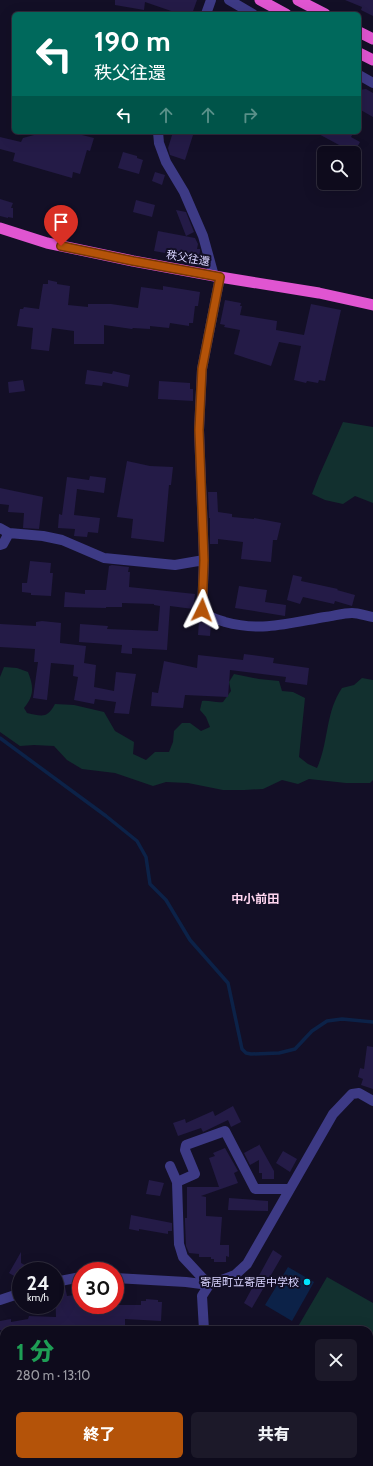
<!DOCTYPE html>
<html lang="ja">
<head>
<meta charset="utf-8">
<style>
	:root { --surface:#0e0b1c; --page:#1c1929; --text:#f1f3f6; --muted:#9b9ba3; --line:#2e2b3b; --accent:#b45309 }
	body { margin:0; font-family:Cabin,"Noto Sans JP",sans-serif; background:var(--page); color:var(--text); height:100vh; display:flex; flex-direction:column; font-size:15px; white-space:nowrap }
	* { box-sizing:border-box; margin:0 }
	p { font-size:13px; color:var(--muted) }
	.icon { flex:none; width:22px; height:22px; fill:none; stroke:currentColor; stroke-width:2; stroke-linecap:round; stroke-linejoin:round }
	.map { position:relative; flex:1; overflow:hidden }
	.side { position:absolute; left:0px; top:1326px; width:373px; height:140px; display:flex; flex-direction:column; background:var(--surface); border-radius:12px 12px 0 0; box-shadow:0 4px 16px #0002,0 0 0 1px var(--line) }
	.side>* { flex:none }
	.guide { position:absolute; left:12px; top:12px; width:349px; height:122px; border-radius:6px; box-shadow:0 4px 16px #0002,0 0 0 1px var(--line); background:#00695c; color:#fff; overflow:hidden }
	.controls { position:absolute; left:317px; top:146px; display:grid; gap:8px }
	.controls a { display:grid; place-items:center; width:44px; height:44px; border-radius:6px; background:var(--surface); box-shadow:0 4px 16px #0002,0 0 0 1px var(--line); font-size:20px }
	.speed { position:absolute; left:12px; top:1262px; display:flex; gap:8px; font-size:20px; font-weight:700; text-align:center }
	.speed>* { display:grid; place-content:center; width:52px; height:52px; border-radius:50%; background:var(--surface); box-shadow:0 4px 16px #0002,0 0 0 1px var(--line); line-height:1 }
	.speed small { font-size:10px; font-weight:400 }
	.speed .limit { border:6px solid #d22; background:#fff; color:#111 }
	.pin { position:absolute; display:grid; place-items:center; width:34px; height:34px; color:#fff; margin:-41px -17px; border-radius:50% 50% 50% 0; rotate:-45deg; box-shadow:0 0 4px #0007 }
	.pin .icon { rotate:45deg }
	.me { position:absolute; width:44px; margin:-22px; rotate:3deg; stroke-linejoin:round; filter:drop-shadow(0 0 3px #0008) }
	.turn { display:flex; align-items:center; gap:14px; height:84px; padding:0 16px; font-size:18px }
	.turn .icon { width:52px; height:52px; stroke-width:2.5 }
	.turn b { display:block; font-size:28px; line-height:34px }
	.lanes { display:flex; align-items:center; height:38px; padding:0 16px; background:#0003; justify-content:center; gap:20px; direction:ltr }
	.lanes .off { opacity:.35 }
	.round { display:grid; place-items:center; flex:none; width:42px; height:42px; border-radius:6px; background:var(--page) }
	.head { display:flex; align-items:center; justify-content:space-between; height:68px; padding:0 16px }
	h1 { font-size:24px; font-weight:800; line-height:30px; color:#1e9e55 }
	.action { display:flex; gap:8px; margin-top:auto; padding:8px 16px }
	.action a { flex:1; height:46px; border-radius:6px; background:var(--accent); color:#fff; font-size:16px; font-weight:800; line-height:46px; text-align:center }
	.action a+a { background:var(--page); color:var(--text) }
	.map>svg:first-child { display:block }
	.green { fill:#12302f }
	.water { fill:#0c2248 }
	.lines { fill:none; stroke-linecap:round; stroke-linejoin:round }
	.stream { stroke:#0c2248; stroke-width:3.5 }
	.building { fill:#241b47 }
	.minor { stroke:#3d3a85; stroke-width:10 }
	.trunk { stroke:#e055d1; stroke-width:11 }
	.rail { stroke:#00e5ff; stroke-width:3; stroke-dasharray:6 5; stroke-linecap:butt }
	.route-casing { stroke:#753606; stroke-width:10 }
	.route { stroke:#b45309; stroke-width:7 }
	.poi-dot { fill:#00e5ff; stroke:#130f26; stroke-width:1.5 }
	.labels { text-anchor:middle; stroke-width:4; stroke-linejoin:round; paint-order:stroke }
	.street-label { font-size:11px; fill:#d9d4ff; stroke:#130f26 }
	.poi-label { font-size:11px; fill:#d9d4ff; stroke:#130f26; text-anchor:end }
	.neighbourhood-label { font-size:12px; font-weight:bold; fill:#ffd6f0; stroke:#130f26 }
</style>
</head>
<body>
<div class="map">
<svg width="373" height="1466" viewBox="0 0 373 1466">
	<rect width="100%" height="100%" fill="#130f26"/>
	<path class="green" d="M343,422l30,5v76l-18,-7 -12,8 -18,-4 -13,-6 7,-18z
		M4,667l13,1 11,4c6,15 6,24 -4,36l3,5c15,3 20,6 28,-9l19,1 30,7 11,19 19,11 -1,12 13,6 9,-8h14l4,-10 1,-11 8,-8h8l11,8 9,-4 -4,-10 -6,-7 2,-9c7,-1 14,2 21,1l8,-11 -2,-9 5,-8 25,5 20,2 3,10 11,1 12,6 -6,59 9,7 9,4c12,-26 8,-55 25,-80l12,-3 8,-7 11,2v100l-3,3h-24l-37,-4 -11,5 -16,-4 -19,9 -19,1h-21l-35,-7 -22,-1 -13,4 -38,-13 -33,-4 -15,-9 -13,-14 -20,-1 -14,1 -20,-14v-55z
		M327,1277l46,26v79l-4,-3v-49h-73z"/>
	<path class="water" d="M288,1267l26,15 -22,39 -27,-16z"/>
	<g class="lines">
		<path class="stream" d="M0,738l106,78 31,25 9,16 4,27 16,16 24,40 38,43 14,66 4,4 5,1 28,-1 16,-4 17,-18 15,-10 15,-2 31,3"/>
	</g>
	<path class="building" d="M115,0h82l-5,14h-12l-35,-12 -1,8 -29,-5z
		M345,0h28v16l-12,-6 1,-3z
		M366,89l7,4v24l-14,-8v-19z
		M35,132h35l24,6 -4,13 -3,-1 -7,24 -7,-2 -1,6 -59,-17 2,-8 -15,-4v-12l21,5 2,-4 11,-3z
		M173,132h21l-9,28 -15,-5 -2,-7z
		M315,132h39l-3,5 9,5 -6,11z
		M123,152l14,4v2l6,2 -4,14 -21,-6z
		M155,172l10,3 -3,10 -10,-4z
		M0,199l13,4 -2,5h2v10l-5,-1v1l-8,-2z
		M136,200l19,5 -3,12 -19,-5z
		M176,210l10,2 8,20 -8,4z
		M158,231l37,7 3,6 -1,5h3v2l-1,8 -45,-8z
		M48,280l9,2v2l13,2 -2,19 20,2v-3h23l27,4 3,-21 22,3v-4l37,6 -2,14h-3l-2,17h-4v3l-19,-3 -1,5 -19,-2v3l-17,-1 -1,1 -28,-4v19h-30v-13l-22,-3 -3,23 -18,-2 2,-21 -16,-2 3,-17h3l1,-2 15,2 4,-25h5z
		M225,300l16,3 -1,3h2l-2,9 37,6 -1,9 28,5 7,-31 30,6 -16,71 -6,-1 -1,3 -11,-2 -1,2 -12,-3 7,-34 -22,-4 -8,24 -37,-12 6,-24 -16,-3 1,-2 -5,-1z
		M87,370l25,4 1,-3 17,4 -2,12 -25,-5 -1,4 -17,-2z
		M23,380l2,11 -16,2 -1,-11z
		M159,381l31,2v6h3v12l-35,-2z
		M127,461l23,5 23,1 -2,18h-2l-5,57 -33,-4 2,-19 -16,-2z
		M90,476l16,2 -2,15 -27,-4 -3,26 26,3 -2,15 -10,-1 -1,5 -13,-1 1,-7 -17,-1 1,-14 3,1 5,-38 22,3z
		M0,488l43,9 -4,32 -16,-1 1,-15 -16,-1 1,-7 -9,-1z
		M208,492h9l1,20 14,2v3l22,2v-1l27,5 -4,17h-4l-2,22 -30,-3 2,-17 -25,-3v5h-8v-26h-1z
		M30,561l21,2 -1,10h3l-2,23 -20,-1v-2l-9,-1v-9h5z
		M112,565l17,2 -1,5h2l-1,15 66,7 -2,15 -23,-3 -3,44 -35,-2v6l-11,-1 1,-8 -43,-3 1,-18 28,2 -1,3 51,2 2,-25 -6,-1v-1l-32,-1v4h-16v1l-42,-1 1,-15 20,2v-4h21l3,-24z
		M293,575l9,2 -1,4 37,8 -1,1 18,5 -3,11 -17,-5 -1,3 -31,-7 -3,7 -13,-4z
		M239,586l28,4 -2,12 21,3 -1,11 -50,-8z
		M42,621l19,2 -1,20 26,3 -2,17 12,2 -2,22 20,4 2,-19 20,2 -7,40 -15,-1 2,-11 -21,-3 -1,5 -20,-4 4,-23 -5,-1 1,-11 -23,-2 -4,37 -14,-2 5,-36h-4l1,-13 -35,-2v-23l36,2v-4z
		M199,621l12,3 -1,12 -12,-1z
		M244,654l30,4 -1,5 36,5 -2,17 -22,-3 1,-5 -56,-7 -2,27 -43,-2 -2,13 -32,-2 1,-14 6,1 6,-32 33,7 1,-13 45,5z
		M367,1046l6,1v42l-12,-4 2,-6 -5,-2 2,-9 4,1z
		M233,1106l8,16 -10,5 -3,-7 -25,12 -2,-4 -23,8 -5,-13 12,-4 1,4 27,-12 2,5z
		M259,1144l15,27v8h-12v-6h-3v-13l-9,5 -6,-12 15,-8z
		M225,1148l13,23 -4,2 4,10 -37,13 5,1v19l16,1 -2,28h9v12l-3,-1v6h-12v-3h-3v-2h-12v-3l-10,-1 -3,-7 -1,-24v-4h2v-31h32l-10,-29 6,-2 -2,-3z
		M283,1151l14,8 -7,13 -14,-9z
		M149,1180l15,3 -4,13 -14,-2z
		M229,1198l39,3v10l-40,-1z
		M131,1215l41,8v8h-4v3l-29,-5v2l-10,-2z
		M273,1250l9,6 -30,52 -8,-5z
		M21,1252v11l15,8h-15v9l-12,-7z
		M65,1287l2,9 14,-2v11h60v-4h5v-2l12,1v2h4l-1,19 -36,-2v8l-23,-1 1,4h-103v-9l11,-2v3l17,-3 1,-3 27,1 -1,-29z"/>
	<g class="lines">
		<path class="minor" d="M229,0l24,14
			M206,14l5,-14
			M359,75l14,8
			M158,132l1,11 7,19 18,30 19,44 11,40
			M220,277l-18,92 -3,61 5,130 -2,50c6,7 14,9 23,12 36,10 65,1 100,-5 9,-1 18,-4 27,-4 7,0 14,3 21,4
			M0,528l9,5 34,3 19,4 42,18 71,7 29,-5
			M0,545l3,-1 6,-11
			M170,1166l7,16 2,62 4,13 26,28
			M177,1182l18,-8 -10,-24 1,-5 39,-14 30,58h35
			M115,1278l71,4 23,3 26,-10 12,-11 86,-150 19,-20 7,-1 14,8
			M55,1282l26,-5
			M0,1300l21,-7
			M204,1330l-2,-34 7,-11
			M0,1456l4,2
			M20,1462l4,1v3
			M225,1462l7,4"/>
		<path class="trunk" d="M260,0l26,14
			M298,0l27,14
			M359,32l14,7
			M359,53l14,7
			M0,228l47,15 86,18 87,16 99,16 54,12"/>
		<path class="rail" d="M0,1370l4,2
			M160,1462l7,4
			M190,1462l7,4"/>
	</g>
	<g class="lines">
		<g class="route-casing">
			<path id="route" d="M61,246l72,15 87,16 -18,92 -3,61 5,130 -2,50"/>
		</g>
		<use href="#route" class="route"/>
	</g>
	<circle class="poi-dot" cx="307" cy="1282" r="4"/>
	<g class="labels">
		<g class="street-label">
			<text transform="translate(188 258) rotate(10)" y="4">秩父往還</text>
		</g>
		<g class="poi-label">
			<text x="299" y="1286">寄居町立寄居中学校</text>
		</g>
		<g class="neighbourhood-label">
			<text x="255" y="903">中小前田</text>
		</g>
	</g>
</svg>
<div class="controls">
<a><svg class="icon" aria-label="search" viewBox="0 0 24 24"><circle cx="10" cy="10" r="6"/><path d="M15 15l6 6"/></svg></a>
</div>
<div class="speed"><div>24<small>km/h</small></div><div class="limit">30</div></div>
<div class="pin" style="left:61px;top:246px;background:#d93025"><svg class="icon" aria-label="arrive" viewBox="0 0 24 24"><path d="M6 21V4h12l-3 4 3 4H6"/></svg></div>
<svg class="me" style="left:202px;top:610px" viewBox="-20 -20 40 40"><path d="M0-17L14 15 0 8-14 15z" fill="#b45309" stroke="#fff" stroke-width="4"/></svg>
<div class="guide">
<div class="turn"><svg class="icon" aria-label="left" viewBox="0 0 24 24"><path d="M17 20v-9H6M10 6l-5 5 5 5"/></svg><div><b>190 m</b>秩父往還</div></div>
<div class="lanes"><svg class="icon" aria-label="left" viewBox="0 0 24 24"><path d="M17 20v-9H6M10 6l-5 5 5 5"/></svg><svg class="icon off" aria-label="ahead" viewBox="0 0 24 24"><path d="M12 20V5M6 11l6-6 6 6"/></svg><svg class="icon off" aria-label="ahead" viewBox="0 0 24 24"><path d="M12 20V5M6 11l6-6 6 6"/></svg><svg class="icon off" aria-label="right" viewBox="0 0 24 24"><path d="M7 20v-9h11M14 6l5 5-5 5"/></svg></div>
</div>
<section class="side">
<div class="head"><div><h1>1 分</h1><p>280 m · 13:10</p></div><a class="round"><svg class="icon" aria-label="close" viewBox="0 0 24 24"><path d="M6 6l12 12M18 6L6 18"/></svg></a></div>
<div class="action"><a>終了</a><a>共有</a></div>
</section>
</div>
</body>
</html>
